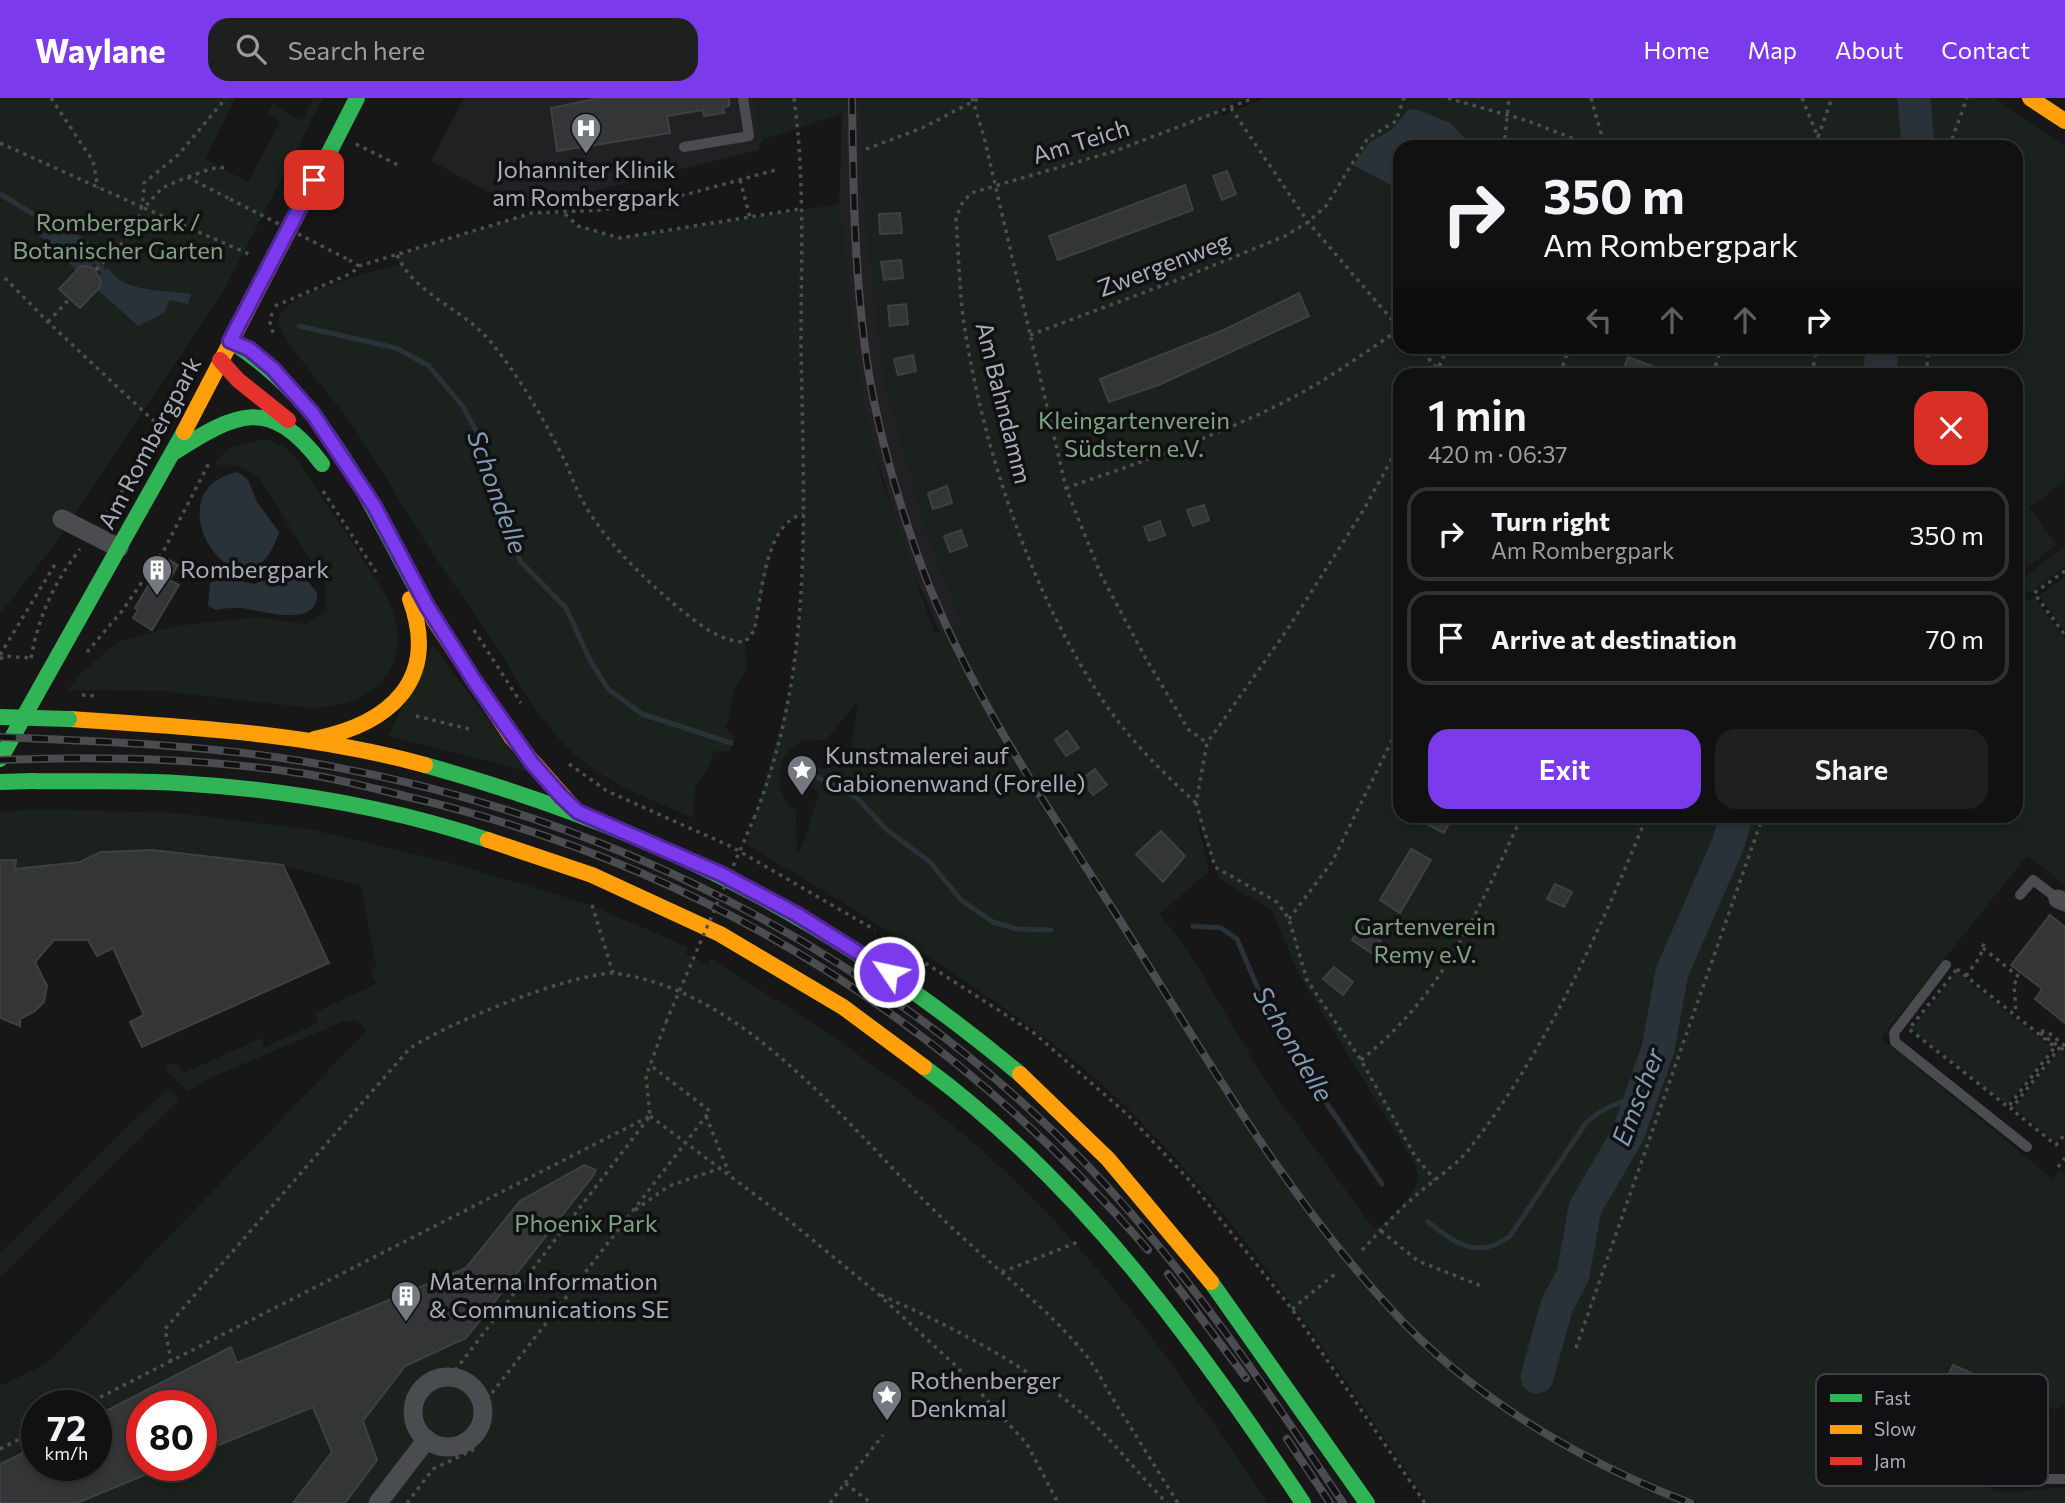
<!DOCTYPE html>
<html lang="en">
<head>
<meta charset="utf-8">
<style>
	:root { --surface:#111; --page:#1e1f1f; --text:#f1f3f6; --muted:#9c9d9f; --line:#303131; --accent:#7c3aed }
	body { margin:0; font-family:Commissioner,sans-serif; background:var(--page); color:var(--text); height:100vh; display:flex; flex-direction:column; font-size:26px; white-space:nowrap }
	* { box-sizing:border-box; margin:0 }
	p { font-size:23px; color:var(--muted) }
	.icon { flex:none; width:38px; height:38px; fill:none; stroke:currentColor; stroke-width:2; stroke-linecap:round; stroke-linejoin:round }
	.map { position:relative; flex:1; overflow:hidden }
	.side { position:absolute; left:1393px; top:270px; width:630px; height:455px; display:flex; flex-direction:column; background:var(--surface); border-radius:21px; box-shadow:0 4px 10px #0003,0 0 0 2px var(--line) }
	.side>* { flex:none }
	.hud { position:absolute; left:1393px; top:42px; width:630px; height:214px; border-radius:21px; box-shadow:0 4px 10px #0003,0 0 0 2px var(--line); background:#111; color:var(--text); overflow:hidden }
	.speed { position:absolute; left:21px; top:1292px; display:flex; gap:14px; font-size:35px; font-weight:700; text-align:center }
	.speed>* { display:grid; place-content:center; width:91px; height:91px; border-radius:50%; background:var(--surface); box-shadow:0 4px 10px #0003,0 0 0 2px var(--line); line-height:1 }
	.speed small { font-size:18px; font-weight:400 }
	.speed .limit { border:10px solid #d22; background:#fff; color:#111 }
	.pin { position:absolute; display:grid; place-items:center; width:60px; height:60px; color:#fff; margin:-30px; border-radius:14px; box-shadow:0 4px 10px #0006 }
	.me { position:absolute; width:77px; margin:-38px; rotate:304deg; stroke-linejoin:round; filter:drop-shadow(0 0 5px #0008) }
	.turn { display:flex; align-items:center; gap:24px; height:147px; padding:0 35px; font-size:32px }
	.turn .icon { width:91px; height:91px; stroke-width:2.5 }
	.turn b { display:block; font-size:49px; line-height:60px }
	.lanes { display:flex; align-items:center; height:66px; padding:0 35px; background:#0003; justify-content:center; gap:35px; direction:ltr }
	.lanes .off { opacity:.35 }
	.round { display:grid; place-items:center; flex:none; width:74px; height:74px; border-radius:21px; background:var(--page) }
	.headline { display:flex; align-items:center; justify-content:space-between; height:119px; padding:0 35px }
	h1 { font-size:42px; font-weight:600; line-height:52px }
	.cta { display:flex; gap:14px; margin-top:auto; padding:14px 35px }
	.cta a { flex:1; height:80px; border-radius:21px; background:var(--accent); color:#fff; font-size:28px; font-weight:600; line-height:80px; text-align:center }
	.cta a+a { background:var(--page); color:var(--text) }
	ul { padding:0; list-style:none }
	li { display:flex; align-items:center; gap:21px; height:94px; margin:0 14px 10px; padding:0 21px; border:4px solid var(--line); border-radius:21px }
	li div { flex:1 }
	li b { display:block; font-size:26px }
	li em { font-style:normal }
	header { display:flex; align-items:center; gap:42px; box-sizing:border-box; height:98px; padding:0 35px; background:var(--accent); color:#fff }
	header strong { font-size:33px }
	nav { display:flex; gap:38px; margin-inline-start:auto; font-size:24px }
	.search { width:490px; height:63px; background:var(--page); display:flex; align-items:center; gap:18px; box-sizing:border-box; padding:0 24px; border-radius:21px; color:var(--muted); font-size:26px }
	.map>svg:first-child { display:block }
	.built { fill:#212124 }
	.green { fill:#1b211c; fill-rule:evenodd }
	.water { fill:#2a3239 }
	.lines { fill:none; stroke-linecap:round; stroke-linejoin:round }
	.stream { stroke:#2a3239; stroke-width:5 }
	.river { stroke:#2a3239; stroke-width:33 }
	.building { fill:#343537; stroke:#3f4043; stroke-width:2 }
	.path { stroke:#4d4e52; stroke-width:3.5; stroke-dasharray:3.5 5; stroke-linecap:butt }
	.lane { stroke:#4b4c50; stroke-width:10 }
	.street { stroke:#4b4c50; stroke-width:19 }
	.fast { stroke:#30b455; stroke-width:16 }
	.slow { stroke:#ff9f0a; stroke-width:16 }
	.jam { stroke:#e5322d; stroke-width:16 }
	.rail-casing { stroke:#4b4c4f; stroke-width:8 }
	.rail { stroke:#111113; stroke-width:5; stroke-dasharray:16; stroke-linecap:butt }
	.path-bridge { stroke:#4d4e52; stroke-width:3.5; stroke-dasharray:3.5 5; stroke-linecap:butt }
	.fast-bridge { stroke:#30b455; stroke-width:16 }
	.route-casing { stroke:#51269a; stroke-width:18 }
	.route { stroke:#7c3aed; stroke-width:12 }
	.labels { text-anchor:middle; stroke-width:7; stroke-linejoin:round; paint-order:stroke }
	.street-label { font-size:24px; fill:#a8adb8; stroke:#111113 }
	.poi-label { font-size:24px; fill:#a8adb8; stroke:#111113; text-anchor:start }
	.park-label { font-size:24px; fill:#7fa381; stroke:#111113 }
	.water-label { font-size:26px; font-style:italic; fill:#7f9bb3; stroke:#111113 }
	.key { fill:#111113; stroke:#3e4045; stroke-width:2 }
	.key-label { font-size:19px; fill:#a8adb8 }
</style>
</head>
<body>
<header>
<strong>Waylane</strong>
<div class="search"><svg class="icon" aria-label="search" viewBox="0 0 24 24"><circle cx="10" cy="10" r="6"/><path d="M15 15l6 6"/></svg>Search here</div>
<nav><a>Home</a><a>Map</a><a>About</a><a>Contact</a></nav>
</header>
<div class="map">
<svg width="2065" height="1405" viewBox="0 0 2065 1405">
	<rect width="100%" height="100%" fill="#171717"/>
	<path class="built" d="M464,0h291l7,42 -4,10 -237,59 -90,-48z
		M843,0h18l3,104 21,183 116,330 498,708 -548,-767 -43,-96 -40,-132 -15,-81 -14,-143z"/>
	<path class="green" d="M0,0h236l-31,61 43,23 32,-60 -13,-8 6,-10 29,17 12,-23h9l-101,196 -170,254 -52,66z
		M755,0h491l-27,11 3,7 42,-18h731l70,48v326l-2,11 -34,24 28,38 -41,31v-202h-616v442h616v-231l13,17 6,-4 30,41v246l-38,-29 -146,182 172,141 7,-8 5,4v228l-10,7 -102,-45 -45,98 95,30 62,-6v16h-637c-93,-138 -184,-281 -304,-398 -50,-50 -108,-89 -167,-129 -69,-46 -138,-89 -210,-131l46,-164 9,-81 1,-86 -20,10 -10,22 -19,85 -9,11 2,26 -14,23 -4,25 2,3 -6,8 10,9 -5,15h-16l-4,13 -15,24 -2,30c-38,-17 -81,-32 -113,-59 -36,-30 -60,-75 -85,-114 -23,-36 -49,-70 -71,-105 -25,-39 -47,-79 -73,-117 -12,-17 -75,-90 -73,-103 6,-27 96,-49 122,-56l-3,-9 135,-42 33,1 13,12 42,12 219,-34 21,182 23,98 52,150 25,-13 -33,-86 -42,-150 -21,-183 -3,-95 -99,33zM1400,49h616v199h-616zM858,603l-9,62 -20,-1 1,6h-18l-5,13 13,14c-11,18 -10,43 -23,59l-1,-44c-25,-16 -21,-57 7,-69 6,-2 16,-1 23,-1zM1196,716l23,64 54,34 25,61 117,191c11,28 -21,48 -40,66l-109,-148 -77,-130 -29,-38 49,-43z
		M265,341l22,9 11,12 88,135c33,66 -6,111 -74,113l-150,-17 -94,-1 10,-14 39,-34 58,-16 83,-9 48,7 20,-14 -1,-27 -66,-105c-16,-11 -27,-16 -46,-12l14,-17z
		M2065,449v19l-37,28 -9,-13z
		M2065,479v54l-26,-35z
		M433,547l93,126 -138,-35z
		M31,711l146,4 131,16 136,32 141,42 103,44 -3,6 23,12 3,-7c99,64 198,125 285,205 107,98 191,219 271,340h-1267v-117l48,-23 318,-332 -10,-11 -14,2 -134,57 -20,12 -22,-21 2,-6 10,-1 6,10 77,-35 4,9 53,-24 -4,-10 62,-29 -6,-14 6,-3 -15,-81 -78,-21 -131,-15 -137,19v-9l-15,1v-48zM37,1307h59v60h-59zM142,1307h59v60h-59z
		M1957,874l95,76 -45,57 -95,-76z
		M2059,953l6,5v77l-8,10 -43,-35z
		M168,989l12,12 -180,179v-25z"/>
	<path class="water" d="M1416,11l34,14 23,24h-73v43l-47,-25 17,-23 22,-12 16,-20z
		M45,117c18,8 43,24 54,40l-8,12 -10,-1 -5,4 -38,-36v-14z
		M108,169c12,26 60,23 83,27l-3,10 -18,-4 -6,13 -26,13 -40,-36 1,-15z
		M238,374l10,8 9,22 22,30c-33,105 -134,-41 -41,-60z
		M290,469l9,3 18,23c2,36 -54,18 -75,15 -9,-1 -18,1 -27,2l-7,-5 2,-22 7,-6 38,7z"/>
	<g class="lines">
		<path class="stream" d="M0,96l45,27
			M92,158l15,20
			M299,228l97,22 33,18 35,42 20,38 10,46 26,69 46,47 25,54 17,27 34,25 89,29
			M811,676l45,23 31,33 43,32 31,38 32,22 24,7 34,1
			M1193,828l28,2 16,11 22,52 44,78 79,115
			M1428,1124c28,22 51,38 82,14l76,-113c18,-17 33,-20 55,-27"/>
		<path class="river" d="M1914,0l4,49
			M1880,276l2,-28
			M1537,1279l20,-72 16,-30 12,-67 43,-74 30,-85 14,-77 56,-128 8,-28"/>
	</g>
	<path class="building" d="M599,0h130v8l-6,1 1,6 -20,3 -1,-6 -36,6 3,17 -113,18 -6,-43z
		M1227,73l9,23 -14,6 -9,-24z
		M1185,87l8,25 -135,50 -9,-24z
		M900,115l2,20 -22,1 -1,-20z
		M901,162l2,18 -19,2 -3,-18z
		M81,168l13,2 7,14 -2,6 -19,20 -21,-19z
		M1299,195l10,23 -148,68 -52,18 -9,-23 124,-49z
		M906,206l2,20 -18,2 -2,-20z
		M913,257l3,16 -18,4 -4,-16z
		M1628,259l42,16v1h-48z
		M947,388l5,17 -19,6 -5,-16z
		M1204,407l5,15 -16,6 -6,-16z
		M1160,423l5,14 -16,6 -5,-14z
		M961,432l6,16 -17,6 -6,-16z
		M169,462l9,5 -9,15 10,5 -27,45 -19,-12 5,-8 -3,-2 28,-47z
		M1067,633l12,17 -13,8 -11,-16z
		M1095,671l12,16 -14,10 -12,-15z
		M1411,718h31l9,4 -7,13z
		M1161,733l24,25 -22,26 -27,-28z
		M1411,751l20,11 -31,53 -20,-13z
		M152,752l131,15 46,98 -187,84 -12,-25 14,-7 -31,-67 -16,8 -9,-16h-34l-19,22 12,24 -3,16 -9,9 -15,8v7l-20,-8v-158h16l-1,9 65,-7 21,-10z
		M1555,786l17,8 -8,15 -17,-8z
		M2050,817l15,12v96l-30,-24 7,-10 -31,-24z
		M1361,829l20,14 -8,13 -21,-14z
		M1334,869l19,15 -10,13 -20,-16z
		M584,1067l12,5 -3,6 -127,162 -61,28 -42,55 14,39 -32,43h-52l39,-51 -19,-45 -112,45v-47h-59v60h27l-92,38h-77v-39l37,-18v19h59v-49l135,-69 6,16 229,-95 54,-67z
		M1953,1267l68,30 -12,28 -29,-13 -21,48 -13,-6 -2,6 -14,-6 25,-57 -13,-6z"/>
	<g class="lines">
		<path class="path" d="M51,0l42,63 5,27
			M972,0l12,39 82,351 35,87 44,82 43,72 19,14
			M1448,0l80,23 67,26
			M1591,0l14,49
			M1802,0l16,39 -1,10
			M1231,10l77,114 91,106
			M1818,39l14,-39
			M0,45l144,65 18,-20 25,-11 43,22
			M356,46l42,21
			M1504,49l5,-49
			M1949,49l18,-49
			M866,51l56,-21 58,-30
			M188,79l22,-8 16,-2
			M740,82l10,37
			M144,110l107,47
			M565,116l13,12 42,12 179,-29
			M397,157c17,39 65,53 93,86 29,35 53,77 74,118 6,12 10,26 17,39 24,44 61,79 99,111 20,16 39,32 65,33l9,-11c8,-34 10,-107 49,-117
			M349,162l10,6
			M96,172c30,-33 47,-39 48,-87l34,-28 48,-57
			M5,180l43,44 110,103
			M275,208l77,-33 7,-7 173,-53 70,-3 86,-16 91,-25
			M272,215l-2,9 4,14
			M48,224l22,-24
			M1030,237l150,-56 105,-43 23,-14 18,-16 42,-68 28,-17 8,-23
			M1417,248l21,23
			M1436,276l12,-28
			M1560,276l10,-28
			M1713,276l9,-28
			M1812,276l5,-28
			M1926,276l3,-28
			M1400,346l-37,67 -76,119 -80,113 -11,60 19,64 62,35 12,17 18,61 54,80 54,96 20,24
			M1066,390c83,-29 168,-57 244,-100 31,-18 60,-39 90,-59
			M323,393l53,81
			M102,423l31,-46
			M2065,473l-31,22 31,42
			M474,532l47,73
			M87,554l35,-41 42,-61 45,-87
			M0,557l57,-94
			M31,560c8,-42 22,-74 49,-109
			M0,561l4,-3 27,2
			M416,618l57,14
			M569,666l38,27 125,56 143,83
			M1196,705c-33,-30 -64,-61 -90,-98 -72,-105 -121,-249 -141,-375 -6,-36 -6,-74 -9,-111l5,-14 10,-12 144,-42 139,-53
			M754,720c62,-151 49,-316 47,-476 0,-80 4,-165 -7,-244
			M592,807l21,68c136,17 237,158 330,246 47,46 100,84 142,135 12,15 21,34 31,50 21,33 41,66 62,99
			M1289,821l43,-57 68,-138
			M1983,850l36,29 -5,7 2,30
			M911,856l123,79 94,82 62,66 102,128 133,194
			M1957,871l98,78 -47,60 -99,-78z
			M613,875c-47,2 -162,49 -203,75l-245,281 6,32 479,-245
			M1966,878l14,-19 5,-18
			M2041,933l7,1 17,14
			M2040,935l25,18
			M2060,949l-49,62 45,36 9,-11
			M1361,962c85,-68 116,-149 161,-244
			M650,1018l136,102 90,74 81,75 70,77 31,59
			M706,1018l23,57
			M2058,1069l7,-9
			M635,1112l34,-24 52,-18
			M1381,1133l37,30 66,26
			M1362,1152c17,-17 33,-37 52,-53 19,-17 44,-32 59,-53 75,-97 128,-216 174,-328
			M1002,1174l76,-30
			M881,1197c71,32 141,67 202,119 30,26 55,60 84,89
			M1292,1211l43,-35
			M1576,1250l187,-532
			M450,1279l200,-261 -4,-40 20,-54
			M492,1295l218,-282 -60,-46
			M85,1307l86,-44
			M0,1351l37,-19
			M845,1385l38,-48
			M407,1405l26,-34 42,-20
			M830,1405l15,-20 26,20"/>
		<path class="lane" d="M684,49l65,-11 -6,-38
			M2020,797l13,-15 25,19
			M1946,867l-52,68 1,9 132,105
			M2014,1371l26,10h25"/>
		<path class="street" d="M62,421l57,29
			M2058,801l7,3
			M413 1314a35 35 0 1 1 70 0a35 35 0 1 1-70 0Z
			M378,1405l49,-64"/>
		<path class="fast" d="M314,84l43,-84
			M230,243c105,65 144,177 204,279
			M173,355c64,-41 97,-58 149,11
			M0,661l184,-327
			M425,667c230,64 412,156 595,309
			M32,683c48,1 97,-1 145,2 103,6 212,24 311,57
			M924,969c158,117 271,274 379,436
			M1211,1184l156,221"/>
		<path class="slow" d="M2030,0l35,23
			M184,334l130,-250
			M434,522l78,118 61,69
			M69,621c119,8 240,14 356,46
			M314,641c76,-15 126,-59 96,-140
			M488,742l104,35 128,59 123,73 81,60
			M1020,976l88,85 103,123"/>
		<path class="jam" d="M220,262l18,20 50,40"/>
		<g class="rail-casing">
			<path id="rail" d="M852,0c1,80 2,161 12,241 8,71 28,142 51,209 45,131 125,247 199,363 86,135 166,278 275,396 80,89 190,154 301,196
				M0,639c97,4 206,8 301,24 297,49 576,187 786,404 98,102 177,220 256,338
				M0,662c99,-4 200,-2 299,13 38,5 76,16 114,25 295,70 537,223 735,452
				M1168,1176l78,104
				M1287,1341l43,64"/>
		</g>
		<use href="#rail" class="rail"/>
		<path class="path-bridge" d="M230,101l119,61
			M82,597l15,1
			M666,924l88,-204"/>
		<path class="fast-bridge" d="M0,619l69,2
			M0,684l32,-1"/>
	</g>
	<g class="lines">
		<g class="route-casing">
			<path id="route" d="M314,82l-84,161 19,8 24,20 40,45 61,92 53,100 48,76 57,81 30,34 16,15 143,62 75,40 93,58"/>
		</g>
		<use href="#route" class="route"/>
	</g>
	<defs>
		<g id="hospital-pin" transform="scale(1.575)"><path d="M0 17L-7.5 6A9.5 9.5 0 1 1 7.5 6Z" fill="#757880" stroke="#111113"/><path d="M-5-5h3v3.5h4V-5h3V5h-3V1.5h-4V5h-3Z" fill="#fff"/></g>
		<g id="building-pin" transform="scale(1.575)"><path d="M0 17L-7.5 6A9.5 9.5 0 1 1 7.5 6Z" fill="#757880" stroke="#111113"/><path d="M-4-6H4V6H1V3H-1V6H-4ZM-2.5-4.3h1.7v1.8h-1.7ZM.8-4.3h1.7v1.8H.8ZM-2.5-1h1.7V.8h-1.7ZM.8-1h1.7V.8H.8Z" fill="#fff"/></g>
		<g id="sight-pin" transform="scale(1.575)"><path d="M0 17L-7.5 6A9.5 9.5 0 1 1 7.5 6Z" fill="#757880" stroke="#111113"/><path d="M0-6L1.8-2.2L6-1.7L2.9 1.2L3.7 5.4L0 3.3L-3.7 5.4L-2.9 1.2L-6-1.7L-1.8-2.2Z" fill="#fff"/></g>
	</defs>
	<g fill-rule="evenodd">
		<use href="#hospital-pin" x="586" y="30"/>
		<use href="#building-pin" x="157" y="472"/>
		<use href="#sight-pin" x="802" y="672"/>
		<use href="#building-pin" x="406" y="1198"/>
		<use href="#sight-pin" x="887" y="1297"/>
	</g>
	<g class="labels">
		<g class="street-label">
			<text transform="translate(1081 44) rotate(-17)" y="8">Am Teich</text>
			<text transform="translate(1164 167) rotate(-21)" y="8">Zwergenweg</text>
			<text transform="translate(1003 305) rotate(76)" y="8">Am Bahndamm</text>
			<text transform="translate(150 345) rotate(-62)" y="8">Am Rombergpark</text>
		</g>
		<g class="poi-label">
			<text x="586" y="80" text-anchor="middle">Johanniter Klinik<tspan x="586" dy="28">am Rombergpark</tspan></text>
			<text x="180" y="480">Rombergpark</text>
			<text x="825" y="666">Kunstmalerei auf<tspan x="825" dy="28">Gabionenwand (Forelle)</tspan></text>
			<text x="429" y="1192">Materna Information<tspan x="429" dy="28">&amp; Communications SE</tspan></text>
			<text x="910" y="1291">Rothenberger<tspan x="910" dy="28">Denkmal</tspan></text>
		</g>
		<g class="park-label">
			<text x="118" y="133">Rombergpark /<tspan x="118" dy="28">Botanischer Garten</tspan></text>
			<text x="1134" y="331">Kleingartenverein<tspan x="1134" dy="28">Südstern e.V.</tspan></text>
			<text x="1425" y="837">Gartenverein<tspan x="1425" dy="28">Remy e.V.</tspan></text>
			<text x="586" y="1134">Phoenix Park</text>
		</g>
		<g class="water-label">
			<text transform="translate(497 394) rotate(70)" y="9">Schondelle</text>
			<text transform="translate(1293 946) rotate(59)" y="9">Schondelle</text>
			<text transform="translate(1638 999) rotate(-69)" y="9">Emscher</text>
		</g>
	</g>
	<rect x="1816" y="1276" width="232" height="112" rx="10" class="key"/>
	<rect x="1830" y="1296" width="32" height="8" fill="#30b455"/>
	<rect x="1830" y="1327" width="32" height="9" fill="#ff9f0a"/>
	<rect x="1830" y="1359" width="32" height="8" fill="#e5322d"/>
	<g class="key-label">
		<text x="1874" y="1307">Fast</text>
		<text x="1874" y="1338">Slow</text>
		<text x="1874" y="1370">Jam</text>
	</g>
</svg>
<div class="speed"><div>72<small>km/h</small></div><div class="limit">80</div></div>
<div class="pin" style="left:314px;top:82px;background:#d93025"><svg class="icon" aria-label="arrive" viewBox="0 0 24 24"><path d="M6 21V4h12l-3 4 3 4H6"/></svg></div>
<svg class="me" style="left:889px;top:874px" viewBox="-20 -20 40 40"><circle r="17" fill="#7c3aed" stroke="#fff" stroke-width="3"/><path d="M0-11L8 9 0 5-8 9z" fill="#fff"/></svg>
<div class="hud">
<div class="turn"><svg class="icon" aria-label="right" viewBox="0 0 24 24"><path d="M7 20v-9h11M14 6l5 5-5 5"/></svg><div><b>350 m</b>Am Rombergpark</div></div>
<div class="lanes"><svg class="icon off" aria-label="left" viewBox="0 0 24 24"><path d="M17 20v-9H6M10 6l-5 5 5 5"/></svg><svg class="icon off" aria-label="ahead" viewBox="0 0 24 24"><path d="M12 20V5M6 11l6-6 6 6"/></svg><svg class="icon off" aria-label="ahead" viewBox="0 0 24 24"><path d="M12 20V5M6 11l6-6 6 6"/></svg><svg class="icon" aria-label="right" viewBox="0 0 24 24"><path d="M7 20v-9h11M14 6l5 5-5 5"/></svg></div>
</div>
<section class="side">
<div class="headline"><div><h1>1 min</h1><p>420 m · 06:37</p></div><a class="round" style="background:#d93025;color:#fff"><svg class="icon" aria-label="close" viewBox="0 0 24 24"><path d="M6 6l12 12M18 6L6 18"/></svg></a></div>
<ul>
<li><svg class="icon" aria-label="right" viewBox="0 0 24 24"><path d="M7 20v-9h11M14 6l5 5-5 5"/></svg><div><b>Turn right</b><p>Am Rombergpark</p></div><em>350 m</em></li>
<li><svg class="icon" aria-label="arrive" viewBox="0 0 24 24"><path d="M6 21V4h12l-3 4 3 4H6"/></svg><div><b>Arrive at destination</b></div><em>70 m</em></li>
</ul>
<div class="cta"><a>Exit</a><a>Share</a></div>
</section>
</div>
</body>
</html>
